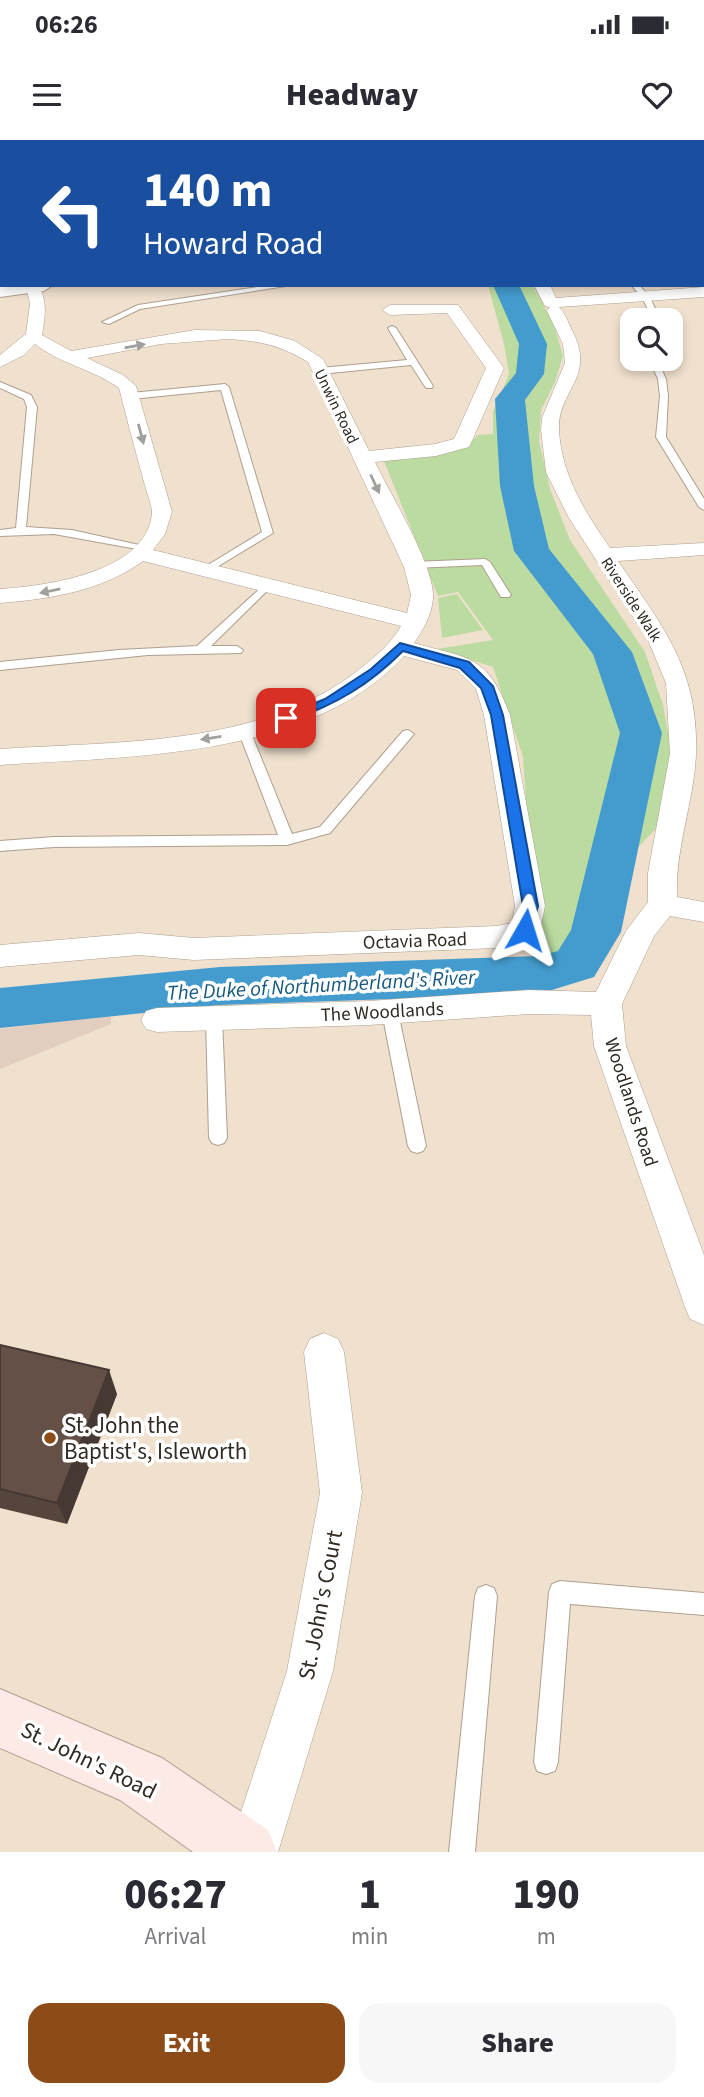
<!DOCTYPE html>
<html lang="en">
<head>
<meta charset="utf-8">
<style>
	:root { --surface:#fff; --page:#f7f7f7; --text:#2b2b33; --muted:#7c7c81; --accent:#8c4b17 }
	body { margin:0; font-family:"Source Sans 3",sans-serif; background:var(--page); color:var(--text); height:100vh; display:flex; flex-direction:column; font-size:26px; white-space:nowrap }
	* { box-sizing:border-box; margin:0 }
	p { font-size:23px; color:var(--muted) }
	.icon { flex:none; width:38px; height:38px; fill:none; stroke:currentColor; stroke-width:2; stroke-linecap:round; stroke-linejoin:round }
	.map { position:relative; height:1712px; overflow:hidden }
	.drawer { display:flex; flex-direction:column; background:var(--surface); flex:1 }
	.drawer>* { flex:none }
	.guide { position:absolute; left:0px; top:0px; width:705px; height:147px; box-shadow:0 4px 10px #0003; background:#1a4fa0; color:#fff; overflow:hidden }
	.controls { position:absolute; left:620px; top:168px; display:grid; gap:14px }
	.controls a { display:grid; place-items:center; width:63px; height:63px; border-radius:14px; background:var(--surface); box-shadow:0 4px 10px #0003; font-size:35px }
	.pin { position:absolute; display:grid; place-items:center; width:60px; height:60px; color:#fff; margin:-30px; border-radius:14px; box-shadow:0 4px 10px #0006 }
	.me { position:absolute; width:77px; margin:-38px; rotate:6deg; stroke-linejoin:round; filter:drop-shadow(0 0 5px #0008) }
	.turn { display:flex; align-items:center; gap:24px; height:147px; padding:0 28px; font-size:32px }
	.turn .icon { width:91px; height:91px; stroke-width:2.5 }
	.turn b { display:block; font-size:49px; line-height:60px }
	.eta { display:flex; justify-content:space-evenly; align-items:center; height:119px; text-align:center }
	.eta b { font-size:42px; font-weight:800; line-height:49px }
	.cta { display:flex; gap:14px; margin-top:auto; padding:14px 28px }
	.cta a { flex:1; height:80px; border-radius:21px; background:var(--accent); color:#fff; font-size:28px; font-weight:800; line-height:80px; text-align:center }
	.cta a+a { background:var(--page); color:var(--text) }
	.status { display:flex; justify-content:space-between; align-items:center; height:49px; padding:0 35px; background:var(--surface); direction:ltr }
	.status svg { height:19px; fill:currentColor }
	header { display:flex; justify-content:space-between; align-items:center; height:91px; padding:0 28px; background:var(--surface); font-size:32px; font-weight:800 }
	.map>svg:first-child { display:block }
	.industrial { fill:#e1cebf }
	.green { fill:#bbdba1 }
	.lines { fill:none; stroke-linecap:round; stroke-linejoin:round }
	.river { fill:#449cce; fill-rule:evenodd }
	.service-casing { stroke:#ae9f8e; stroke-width:2 }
	.minor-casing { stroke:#ae9f8e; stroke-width:1 }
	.tertiary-casing { stroke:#ae9f8e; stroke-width:2 }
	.secondary-casing { stroke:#ae9f8e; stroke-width:2 }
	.service { fill:#fff; fill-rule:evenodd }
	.minor { fill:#fff; fill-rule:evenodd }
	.tertiary { fill:#fff; fill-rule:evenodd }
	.secondary { fill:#fbeae6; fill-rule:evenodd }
	.wall { fill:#56453d }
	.shaded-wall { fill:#463832 }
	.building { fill:#645047; stroke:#463832; stroke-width:2 }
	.oneway { fill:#a2a09c }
	.route { fill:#1a73e8; stroke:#114b97; stroke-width:2 }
	.poi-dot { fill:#8c4b17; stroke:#fff; stroke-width:2.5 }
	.labels { text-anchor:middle; stroke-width:7; stroke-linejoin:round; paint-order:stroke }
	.far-street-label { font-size:16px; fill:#312b24; stroke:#fff }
	.street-label { font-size:19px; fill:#312b24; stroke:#fff }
	.water-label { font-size:21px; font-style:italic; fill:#185a7d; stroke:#fff }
	.near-poi-label { font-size:23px; fill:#312b24; stroke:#fff; text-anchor:start }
	.near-street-label { font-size:23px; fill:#312b24; stroke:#fff }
</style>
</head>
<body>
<div class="status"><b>06:26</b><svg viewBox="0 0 49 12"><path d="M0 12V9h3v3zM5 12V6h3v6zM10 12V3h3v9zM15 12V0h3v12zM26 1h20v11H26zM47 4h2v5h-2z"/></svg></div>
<header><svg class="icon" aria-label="menu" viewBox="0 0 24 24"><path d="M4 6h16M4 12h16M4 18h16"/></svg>Headway<svg class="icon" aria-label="heart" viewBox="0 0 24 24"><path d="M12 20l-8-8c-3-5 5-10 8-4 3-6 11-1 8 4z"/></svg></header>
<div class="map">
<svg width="704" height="1712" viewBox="0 0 704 1712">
	<rect width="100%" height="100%" fill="#f0e0ce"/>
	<path class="industrial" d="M111,875v9l-111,45v-40z"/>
	<path class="green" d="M488,145h13l22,61 2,23 -22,32v33l13,96 8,23 74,94 31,84 -36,157 -14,45 -23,20 -13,2 -13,-97 -7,-101 -30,-90 -56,-18 56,-9 -35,-48 -20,4 -54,-135 84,-16 10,-10 15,-1v-22l16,-38 -5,-30z
		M513,145h19l21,37 10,34 -8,26 -14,28 -2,31 11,48 20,51 75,112 18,53 9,50 -14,71 -29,31 -7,-4 28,-119 -31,-86 -68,-81 -12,-30 -18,-87 -1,-38 15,-34 6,-31z
		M457,454l26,36 -41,8 -4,-40z"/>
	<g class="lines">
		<path class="river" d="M392,0h21l1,2h-21z
			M493,145h26l28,59 -3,30 -19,26 9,86 15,63 83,103 30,81 -41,199 -27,45 -55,17 -319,11 -220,23v-40l220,-21 319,-11 19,-5 13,-21 49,-197 -27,-79 -79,-103 -14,-65 -5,-87 21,-26 3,-29z"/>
		<g class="service-casing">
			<path id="service" d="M157,0h6l1,2h-6z
				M373,0h6l2,2h-7z
				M443,0h25l-3,2z
				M0,20h2v4h-2z
				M0,135h2v4h-2z
				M271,145h21l-152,24 -31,15 -7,-2 36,-17z
				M631,145h8l10,11 12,24h-8l-11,-23z
				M392,186l4,2 37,58 -1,2h-6l-15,-23 -91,9 -4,-3 4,-3 87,-8 -19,-32z
				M649,219h8l9,20 2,17 -2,41 38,62v11l-5,-3 -43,-70 4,-41 -2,-17z
				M0,242l31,13 6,12 -11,120 46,3 76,17v4l-94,-17 -54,2v-6l16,-2 11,-121 -3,-8 -24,-11z
				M225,244l4,3 44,146 -66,40 -4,-1v-4l59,-36 -41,-142 -90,9 -4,-3 4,-3z
				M485,419l5,3 21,33 -2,2h-8l-19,-32 -68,3 -5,-3 5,-3z
				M265,444l4,1v4l-58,57h26l6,4 -2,3 -93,2 -148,15v-8l119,-12 78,-4z
				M245,589l6,4 41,101 28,-7 83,-96 5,-1 6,4 -84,99 -43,12 -233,2 -54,4v-10l54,-4 224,-2 -39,-102z
				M390,866l6,2 2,4 28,134 -3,5 -6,2 -6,-2 -3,-5 -26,-134 2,-4z
				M214,872l6,2 2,4 5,120 -3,5 -6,2 -6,-2 -3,-5 -3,-120 2,-4z
				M560,1441l144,12v22l-134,-11 -12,158 -3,9 -9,3 -9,-3 -3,-9 15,-170 3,-8z
				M486,1445l8,3 3,8 -22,256h-26l26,-256 3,-8z"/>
		</g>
		<g class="minor-casing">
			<path id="minor" d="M26,145h12c10,16 7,32 4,50l29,16 124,-21 65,1 35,10 28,18 46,92 66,-7 19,-5 32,-71 -39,-55 -57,2 -8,-5 8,-5h68l46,63 -33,75 -2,4 -33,9 -61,6c15,32 60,104 58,136 -1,17 -10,32 -19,45 56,16 74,12 96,72l35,191 -5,24 -4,8 -40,10 -302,12 -55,-5 -139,12v-22l139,-12 55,5 302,-12 16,-3 3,-17 -31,-191 -8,-26 -19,-19 -53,-14c-94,103 -275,100 -404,109v-16c119,-8 263,-2 361,-81 16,-13 30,-24 40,-42l-258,-65c-41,30 -93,38 -143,42v-14c45,-3 147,-16 152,-76 0,-9 -6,-22 -8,-31 -9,-32 -17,-63 -25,-94 -26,-19 -59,-24 -84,-44l-11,11 -24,12v-12l26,-21 4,-30zM228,199c33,2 51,6 80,23l96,205 7,28 -4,18 -254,-63 12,-16 7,-22 -36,-126 -13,-11 -36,-17 74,-14z
				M534,145h16l6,13 148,-11v10l-145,10c6,6 9,15 13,23 25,49 -15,59 -13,101 3,45 26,81 51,117l94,-5v12l-86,6c45,66 81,108 78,193 -2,48 -21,94 -19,143l27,5v20l-34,-6 -16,20 -32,68 4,42 78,209v70l-14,-6 -5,-12 -91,-261 -3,-31 -62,-1 -160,11 -212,7 -11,-3 -5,-9 5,-9 11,-3 212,-7 160,-11 67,2 30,-61 22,-29v-29l22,-119 -4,-71 -18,-43 -79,-122 -23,-46 -5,-42 1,-12 23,-55 -2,-19 -16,-33 3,-4 -5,-1z
				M324,1193l14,6 6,13 18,141 -29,178 -55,181h-50l59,-181 33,-178 -16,-141 6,-13z"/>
		</g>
		<g class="tertiary-casing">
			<path id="tertiary" d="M0,145h53l-9,6 -44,6z"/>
		</g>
		<g class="secondary-casing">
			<path id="secondary" d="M0,1549l162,69 106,72 9,22h-84l-73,-52 -120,-52z"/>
		</g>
		<use href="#service" class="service"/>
		<use href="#minor" class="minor"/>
		<use href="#tertiary" class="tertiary"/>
		<use href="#secondary" class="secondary"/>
	</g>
	<path class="wall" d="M0,1205l117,49 -50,130 -67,-16z"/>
	<path class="shaded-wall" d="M0,92h2v20l-2,1z
		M109,1230l8,24 -50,130 -10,-21z"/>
	<path class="building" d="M168,0h197l2,2h-199z
		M0,47l2,2v43h-2z
		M0,1205l109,25 -52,133 -57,-14z"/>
	<defs><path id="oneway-solid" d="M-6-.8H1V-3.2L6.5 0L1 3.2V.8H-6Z" transform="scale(1.75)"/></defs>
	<g class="oneway">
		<use href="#oneway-solid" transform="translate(135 206) rotate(-10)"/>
		<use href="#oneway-solid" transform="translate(141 294) rotate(75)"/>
		<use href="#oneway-solid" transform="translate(375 344) rotate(65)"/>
		<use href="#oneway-solid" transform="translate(50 451) rotate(169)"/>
		<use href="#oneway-solid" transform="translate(211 598) rotate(171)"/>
	</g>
	<path class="route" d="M400,503l69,19 24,24 10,29 35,191 -8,28 -5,2 -8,-6 6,-24 -32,-191 -10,-27 -21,-20 -57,-17c-35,35 -67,53 -113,70l-4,1 -7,-4 46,-19 46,-30z"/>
	<circle class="poi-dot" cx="50" cy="1298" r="7"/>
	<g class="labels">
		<g class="far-street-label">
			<text transform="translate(337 266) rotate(64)" y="6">Unwin Road</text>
			<text transform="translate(632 459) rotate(57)" y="6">Riverside Walk</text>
		</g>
		<g class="street-label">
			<text transform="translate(415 800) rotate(-2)" y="7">Octavia Road</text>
			<text transform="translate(382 871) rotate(-3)" y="7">The Woodlands</text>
			<text transform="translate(632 962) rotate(72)" y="7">Woodlands Road</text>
		</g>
		<g class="water-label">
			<text transform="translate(321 845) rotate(-3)" y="7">The Duke of Northumberland's River</text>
		</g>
		<g class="near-poi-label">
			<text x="64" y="1293">St. John the<tspan x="64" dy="26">Baptist's, Isleworth</tspan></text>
		</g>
		<g class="near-street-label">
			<text transform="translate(320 1465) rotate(-79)" y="8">St. John's Court</text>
			<text transform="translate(89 1620) rotate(26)" y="8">St. John's Road</text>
		</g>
	</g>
</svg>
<div class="controls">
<a><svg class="icon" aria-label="search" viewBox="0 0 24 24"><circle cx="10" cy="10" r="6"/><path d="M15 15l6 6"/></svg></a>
</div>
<div class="pin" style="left:286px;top:578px;background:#d93025"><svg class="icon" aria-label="arrive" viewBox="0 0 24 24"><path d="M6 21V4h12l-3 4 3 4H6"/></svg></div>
<svg class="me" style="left:525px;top:790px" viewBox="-20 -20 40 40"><path d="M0-17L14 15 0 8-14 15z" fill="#1a73e8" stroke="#fff" stroke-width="4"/></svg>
<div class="guide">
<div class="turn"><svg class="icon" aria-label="left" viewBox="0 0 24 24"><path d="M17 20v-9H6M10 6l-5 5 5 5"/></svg><div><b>140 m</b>Howard Road</div></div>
</div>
</div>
<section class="drawer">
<div class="eta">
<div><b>06:27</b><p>Arrival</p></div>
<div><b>1</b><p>min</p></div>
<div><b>190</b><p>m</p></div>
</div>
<div class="cta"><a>Exit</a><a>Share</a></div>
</section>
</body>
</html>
